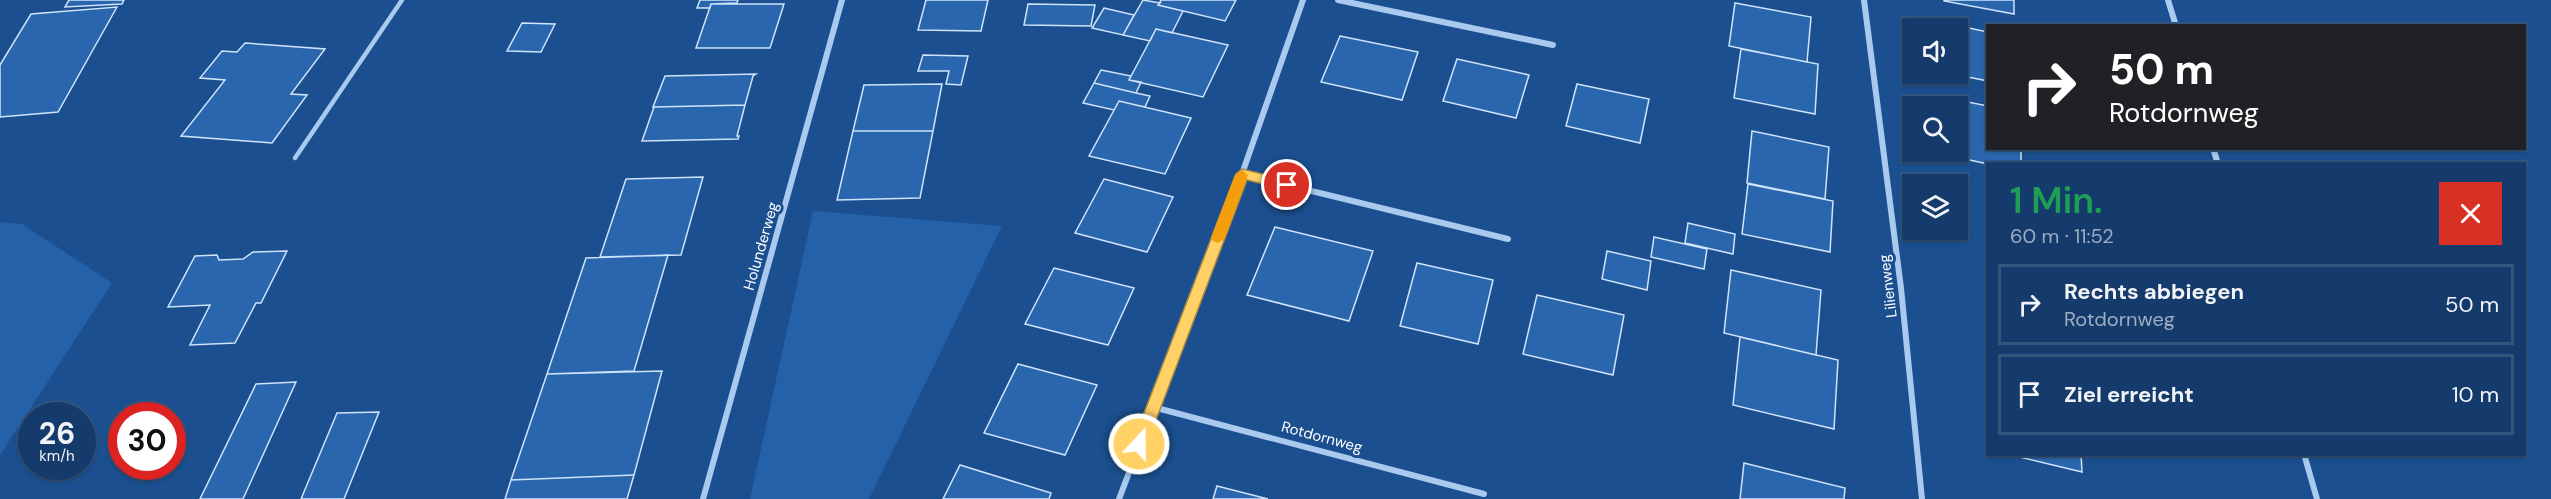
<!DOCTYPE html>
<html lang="de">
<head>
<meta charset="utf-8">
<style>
	:root { --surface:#143b6b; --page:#214673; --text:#f1f3f6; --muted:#9dadc1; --line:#33557e }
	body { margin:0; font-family:"DM Sans",sans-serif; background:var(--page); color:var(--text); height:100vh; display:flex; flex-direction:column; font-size:22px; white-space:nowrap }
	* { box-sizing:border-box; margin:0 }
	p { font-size:20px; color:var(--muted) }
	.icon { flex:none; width:33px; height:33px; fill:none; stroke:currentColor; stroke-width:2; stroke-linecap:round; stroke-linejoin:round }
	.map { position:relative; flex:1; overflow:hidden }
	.sheet { position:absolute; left:1986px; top:162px; width:540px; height:294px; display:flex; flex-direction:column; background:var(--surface); border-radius:0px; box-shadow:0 2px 4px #0004,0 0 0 2px var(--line) }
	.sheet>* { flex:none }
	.top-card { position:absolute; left:1986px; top:24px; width:540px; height:126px; border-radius:0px; box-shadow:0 2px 4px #0004,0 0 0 2px var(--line); background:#202124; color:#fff; overflow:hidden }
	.tools { position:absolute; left:1902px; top:18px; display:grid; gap:12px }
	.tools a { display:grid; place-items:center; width:66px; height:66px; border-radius:0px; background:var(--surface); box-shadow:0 2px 4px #0004,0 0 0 2px var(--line); font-size:30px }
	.speed { position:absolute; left:18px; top:402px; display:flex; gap:12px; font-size:30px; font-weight:700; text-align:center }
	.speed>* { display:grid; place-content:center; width:78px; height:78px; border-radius:50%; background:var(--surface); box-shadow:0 2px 4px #0004,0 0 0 2px var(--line); line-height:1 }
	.speed small { font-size:15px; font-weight:400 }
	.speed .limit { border:9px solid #d22; background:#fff; color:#111 }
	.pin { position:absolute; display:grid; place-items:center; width:51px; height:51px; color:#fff; margin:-26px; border:3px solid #fff; border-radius:50%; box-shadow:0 2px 6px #0007 }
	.me { position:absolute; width:66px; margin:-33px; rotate:21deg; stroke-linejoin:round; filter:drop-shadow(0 0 4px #0008) }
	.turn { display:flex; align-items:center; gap:21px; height:126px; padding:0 24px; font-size:27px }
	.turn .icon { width:78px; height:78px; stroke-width:2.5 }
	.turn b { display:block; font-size:42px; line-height:51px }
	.round { display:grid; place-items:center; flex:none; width:63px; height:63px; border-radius:0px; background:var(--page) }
	.headline { display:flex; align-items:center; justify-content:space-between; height:102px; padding:0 24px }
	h1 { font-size:36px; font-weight:600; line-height:45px; color:#1e9e55 }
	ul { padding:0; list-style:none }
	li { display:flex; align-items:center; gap:18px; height:81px; margin:0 12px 9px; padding:0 12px; border:3px solid var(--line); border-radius:0px }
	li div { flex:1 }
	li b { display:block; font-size:22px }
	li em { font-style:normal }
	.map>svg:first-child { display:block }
	.green { fill:#2461a8 }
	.building { fill:#2a66ad; stroke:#cfe3fa; stroke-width:1.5 }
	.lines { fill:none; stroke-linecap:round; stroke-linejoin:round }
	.service { stroke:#a9c9ee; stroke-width:4.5 }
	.minor { stroke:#a9c9ee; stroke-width:6 }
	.route { fill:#ffd166; stroke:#a68842; stroke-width:1.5 }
	.slow { fill:#f59e0b }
	.labels { text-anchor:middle; stroke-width:6; stroke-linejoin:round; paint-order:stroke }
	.street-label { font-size:15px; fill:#fff; stroke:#1b4f8f }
</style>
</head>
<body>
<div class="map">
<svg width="2551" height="499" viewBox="0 0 2551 499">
	<rect width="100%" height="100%" fill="#1b4f8f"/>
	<path class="green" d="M813,211l189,15 -133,273h-119z
		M0,222l22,2 90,59 -112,172z"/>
	<path class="building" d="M69,0h55l-2,4 -57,3z
		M700,0h38l-1,3 -26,1 -1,4h-13z
		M926,0h62l-7,31 -63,-1z
		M1143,0l17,3 -2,2 25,6 -11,22 -16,-4 -6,12 -27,-6z
		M1161,0h75l-11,21 -67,-16z
		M1944,0h70v14l-70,-13z
		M1735,3l76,14 -4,45 -78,-16z
		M711,4h73l-14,44h-74z
		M1028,4l67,1 -4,21 -67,-1z
		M117,7l-59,105 -58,5v-52l31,-51z
		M1104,8l30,7 -11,20 -31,-7z
		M522,23l33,1 -14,28 -34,-1z
		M1955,25l33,7v49l-35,-7h5v-46h-4z
		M1156,29l72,16 -25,52 -74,-17z
		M1340,36l78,16 -16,48 -81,-18z
		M245,43l80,6 -34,45 16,1 -35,48 -91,-7 44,-56 -25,-2 22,-27 15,1z
		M1741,49l77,15 -3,50 -81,-16z
		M923,55l45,1 -7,29 -15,-1 3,-13h-31z
		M1457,59l72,16 -13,43 -73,-17z
		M1101,70l30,6 -2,4 12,2 -5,11 -42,-10z
		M756,74l-3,2 -8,29 -92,2 12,-31z
		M1094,83l42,10 14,3 -5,11 -26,-6 -5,9 -31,-7z
		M942,84l-9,47h-80l11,-46z
		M1577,84l72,15 -9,44 -74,-17z
		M1943,97l45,9v42h33v16h-33l-46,-10v-2h16v-46h-15z
		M1119,101l72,17 -26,56 -76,-18z
		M745,105l-8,31h2l-1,3 -96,2 12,-34z
		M853,131h80l-13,67 -83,2z
		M1752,131l77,16 -4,52 -78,-16z
		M703,177l-22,78 -81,2 26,-78z
		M1104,179l69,18 -26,55 -72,-19z
		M1748,184l85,17 -3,51 -88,-18z
		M1688,223l47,11 -2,20 -48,-11z
		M1275,227l98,24 -24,70 -102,-26z
		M1654,237l53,12 -3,20 -53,-12z
		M287,251l-26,52h-5l-21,40 -45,2 20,-40 -42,2 27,-51 22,-1 2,5 24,-1 10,-7z
		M1607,251l44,10 -4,29 -45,-11z
		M668,255l-34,116 -87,3 39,-116z
		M1417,263l76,17 -15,64 -78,-18z
		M1054,268l80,20 -26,57 -83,-21z
		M1731,270l90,20 -5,65 -92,-22z
		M1537,295l87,20 -11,60 -90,-21z
		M1740,337l98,23 -4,69 -101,-24z
		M1018,364l79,21 -32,70 -81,-22z
		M662,371l-28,104 -123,5 36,-106z
		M296,382l-53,117h-43l56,-115z
		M379,412l-35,87h-43l36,-86z
		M2007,454h74l1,18z
		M1744,463l101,25 -1,11h-104z
		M960,465l91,28 -2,6h-106z
		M634,475l-7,24h-122l6,-19z
		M1217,486l51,13h-55z"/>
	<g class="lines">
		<path class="service" d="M295,158l107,-158"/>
		<path class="minor" d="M1338,0l215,45
			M1864,0l37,288 21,211
			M2168,0l8,26
			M2213,148l5,16
			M1242,174l266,65
			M1153,407l331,87
			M2304,454l13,45
			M703,499l139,-499
			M1119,499l123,-325 61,-174"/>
	</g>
	<path class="route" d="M1242,169l45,11 6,5 -6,5 -40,-10 -100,264 -2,4 -6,2 -5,-2 -2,-4 104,-270z"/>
	<path class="slow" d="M1242,170l6,5 -23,63 -7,5 -5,-2 -2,-3 24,-63z"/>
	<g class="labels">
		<g class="street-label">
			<text transform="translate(761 246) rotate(-74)" y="5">Holunderweg</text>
			<text transform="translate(1888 286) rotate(-97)" y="5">Lilienweg</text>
			<text transform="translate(1322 437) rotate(15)" y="5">Rotdornweg</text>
		</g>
	</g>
</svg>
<div class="tools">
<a><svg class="icon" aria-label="sound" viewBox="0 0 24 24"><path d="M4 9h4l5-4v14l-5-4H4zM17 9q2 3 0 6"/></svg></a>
<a><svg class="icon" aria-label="search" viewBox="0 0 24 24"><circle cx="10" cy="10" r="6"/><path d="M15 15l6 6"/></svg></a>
<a><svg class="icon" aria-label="layers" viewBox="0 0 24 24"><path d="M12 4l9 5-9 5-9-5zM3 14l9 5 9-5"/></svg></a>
</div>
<div class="speed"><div>26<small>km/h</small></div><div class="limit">30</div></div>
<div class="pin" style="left:1287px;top:185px;background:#d93025"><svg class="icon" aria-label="arrive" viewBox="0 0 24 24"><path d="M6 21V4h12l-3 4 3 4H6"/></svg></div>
<svg class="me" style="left:1139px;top:444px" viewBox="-20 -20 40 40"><circle r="17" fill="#ffd166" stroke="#fff" stroke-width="3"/><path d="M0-11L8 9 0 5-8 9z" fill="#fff"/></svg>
<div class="top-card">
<div class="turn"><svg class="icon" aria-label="right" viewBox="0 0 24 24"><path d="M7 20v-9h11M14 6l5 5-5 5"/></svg><div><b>50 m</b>Rotdornweg</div></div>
</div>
<section class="sheet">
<div class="headline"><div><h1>1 Min.</h1><p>60 m · 11:52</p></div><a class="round" style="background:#d93025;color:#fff"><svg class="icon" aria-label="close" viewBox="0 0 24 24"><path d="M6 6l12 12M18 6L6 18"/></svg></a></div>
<ul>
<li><svg class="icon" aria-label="right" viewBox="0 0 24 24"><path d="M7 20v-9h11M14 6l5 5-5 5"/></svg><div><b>Rechts abbiegen</b><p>Rotdornweg</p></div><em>50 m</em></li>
<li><svg class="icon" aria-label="arrive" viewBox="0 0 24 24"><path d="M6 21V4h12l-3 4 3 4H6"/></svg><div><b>Ziel erreicht</b></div><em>10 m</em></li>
</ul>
</section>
</div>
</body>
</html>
